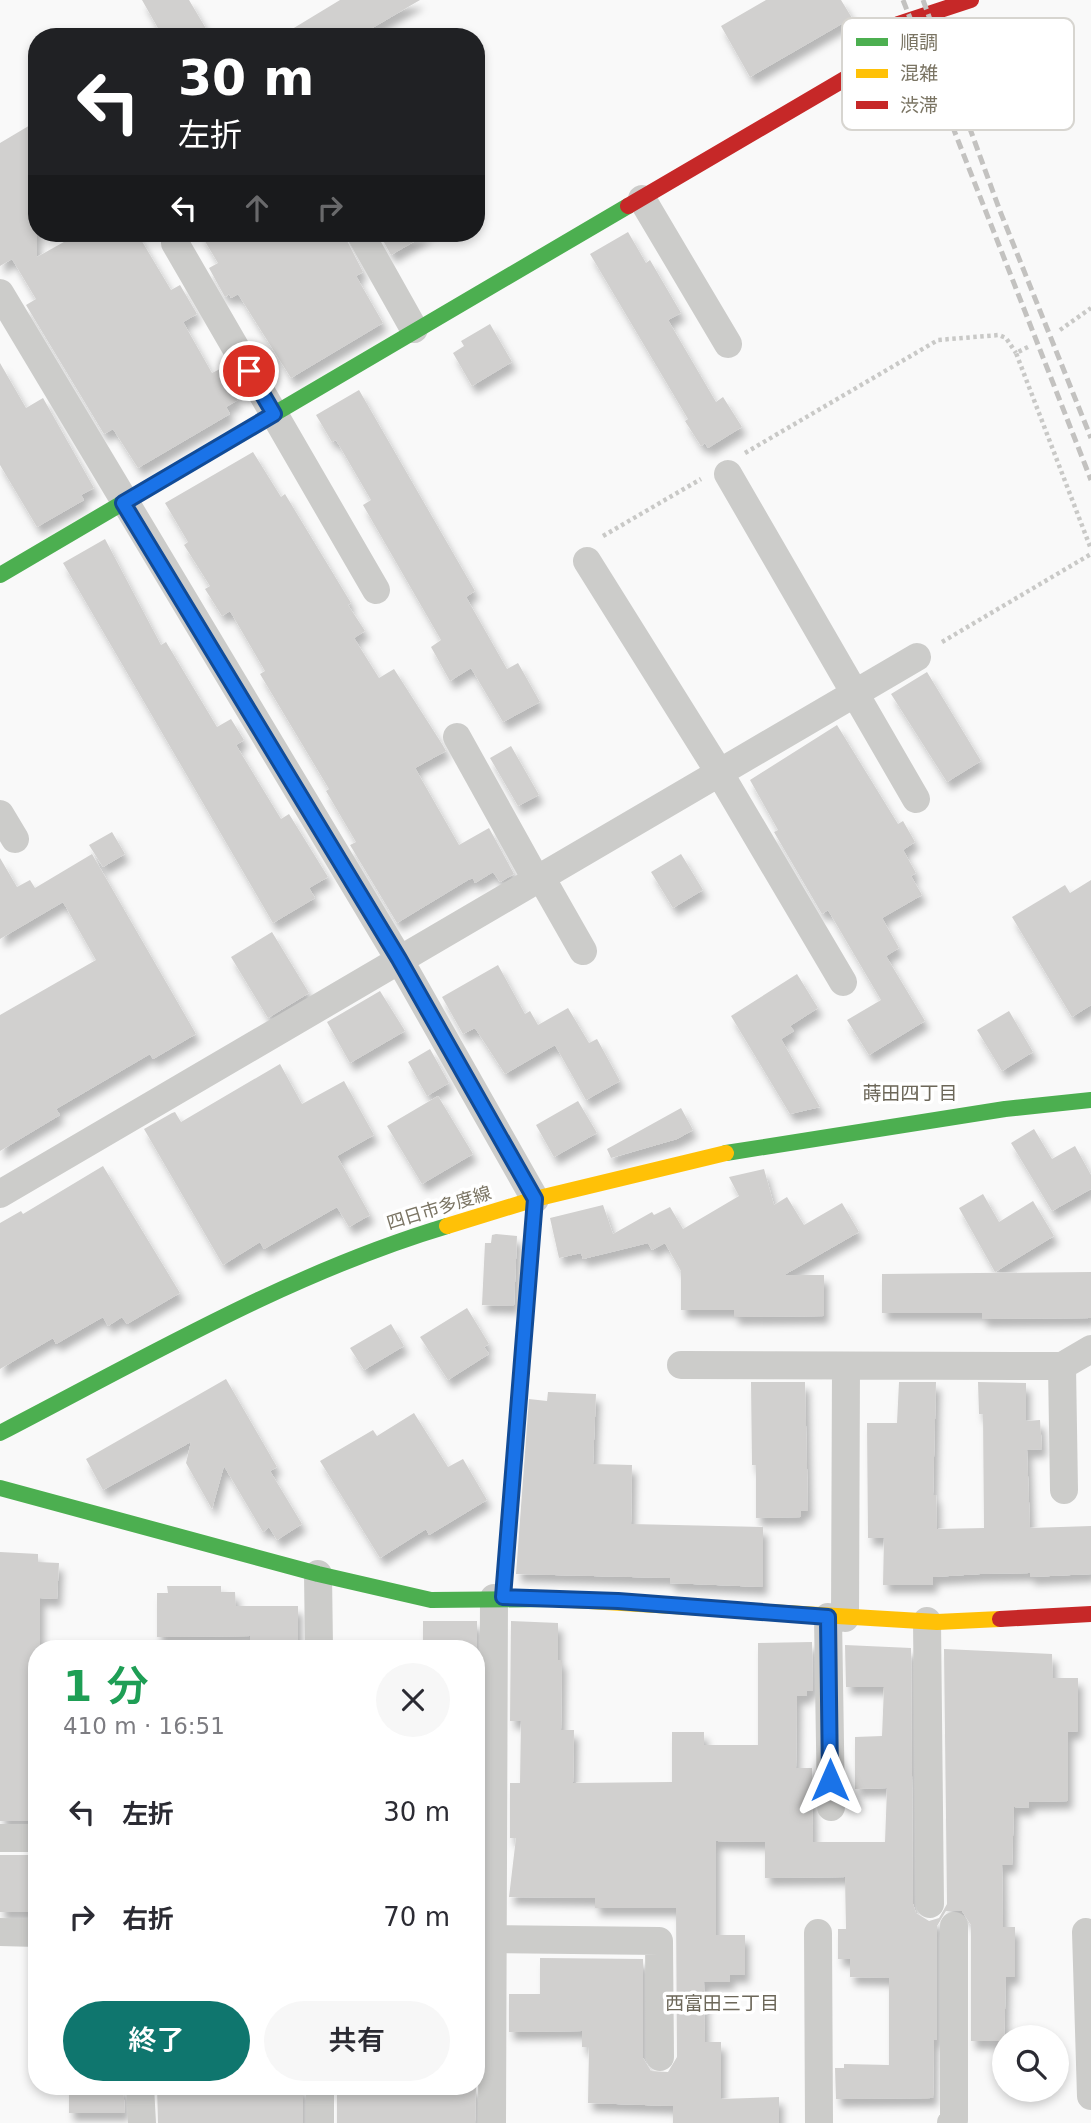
<!DOCTYPE html>
<html lang="ja">
<head>
<meta charset="utf-8">
<style>
	:root { --surface:#fff; --page:#f7f7f7; --text:#2b2b33; --muted:#7c7c81; --accent:#0f766e }
	body { margin:0; font-family:"DejaVu Sans","Noto Sans JP",sans-serif; background:var(--page); color:var(--text); height:100vh; display:flex; flex-direction:column; font-size:26px; white-space:nowrap }
	* { box-sizing:border-box; margin:0 }
	p { font-size:23px; color:var(--muted) }
	.icon { flex:none; width:38px; height:38px; fill:none; stroke:currentColor; stroke-width:2; stroke-linecap:round; stroke-linejoin:round }
	.map { position:relative; flex:1; overflow:hidden }
	.panel { position:absolute; left:28px; top:1640px; width:457px; height:455px; display:flex; flex-direction:column; background:var(--surface); border-radius:28px; box-shadow:0 4px 10px #0003 }
	.panel>* { flex:none }
	.banner { position:absolute; left:28px; top:28px; width:457px; height:214px; border-radius:28px; box-shadow:0 4px 10px #0003; background:#202124; color:#fff; overflow:hidden }
	.controls { position:absolute; left:992px; top:2025px; display:grid; gap:14px }
	.controls a { display:grid; place-items:center; width:77px; height:77px; border-radius:50%; background:var(--surface); box-shadow:0 4px 10px #0003; font-size:35px }
	.pin { position:absolute; display:grid; place-items:center; width:60px; height:60px; color:#fff; margin:-30px; border:4px solid #fff; border-radius:50%; box-shadow:0 2px 7px #0007 }
	.me { position:absolute; width:77px; margin:-38px; rotate:0deg; stroke-linejoin:round; filter:drop-shadow(0 0 5px #0008) }
	.turn { display:flex; align-items:center; gap:24px; height:147px; padding:0 35px; font-size:32px }
	.turn .icon { width:91px; height:91px; stroke-width:2.5 }
	.turn b { display:block; font-size:49px; line-height:60px }
	.lanes { display:flex; align-items:center; height:66px; padding:0 35px; background:#0003; justify-content:center; gap:35px; direction:ltr }
	.lanes .off { opacity:.35 }
	.round { display:grid; place-items:center; flex:none; width:74px; height:74px; border-radius:37px; background:var(--page) }
	.overview { display:flex; align-items:center; justify-content:space-between; height:119px; padding:0 35px }
	h1 { font-size:42px; font-weight:600; line-height:52px; color:#1e9e55 }
	.button { display:flex; gap:14px; margin-top:auto; padding:14px 35px }
	.button a { flex:1; height:80px; border-radius:42px; background:var(--accent); color:#fff; font-size:28px; font-weight:600; line-height:80px; text-align:center }
	.button a+a { background:var(--page); color:var(--text) }
	ul { padding:0; list-style:none }
	li { display:flex; align-items:center; gap:21px; height:105px; padding:0 35px }
	li div { flex:1 }
	li b { display:block; font-size:26px }
	li em { font-style:normal }
	.map>svg:first-child { display:block }
	.building { fill:#d1d0cf; filter:url(#shadow) }
	.lines { fill:none; stroke-linecap:round; stroke-linejoin:round }
	.path { stroke:#c9c9c7; stroke-width:4.5; stroke-dasharray:3.5 3.5; stroke-linecap:butt }
	.lane { stroke:#ccccca; stroke-width:14 }
	.street { stroke:#ccccca; stroke-width:28 }
	.fast { stroke:#4caf50; stroke-width:16 }
	.slow { stroke:#ffc107; stroke-width:16 }
	.jam { stroke:#c62828; stroke-width:16 }
	.rail { stroke:#c3c2c0; stroke-width:5; stroke-dasharray:10 5; stroke-linecap:butt }
	.route-casing { stroke:#114b97; stroke-width:18 }
	.route { stroke:#1a73e8; stroke-width:12 }
	.labels { text-anchor:middle; stroke-width:7; stroke-linejoin:round; paint-order:stroke }
	.street-label { font-size:18px; fill:#7a7463; stroke:#fff }
	.neighbourhood-label { font-size:19px; fill:#6c6759; stroke:#fff }
	.key { fill:#fff; stroke:#d7d5d0; stroke-width:2 }
	.key-label { font-size:19px; fill:#7a7463 }
</style>
</head>
<body>
<div class="map">
<svg width="1091" height="2123" viewBox="0 0 1091 2123">
	<defs>
		<filter id="shadow"><feDropShadow dx="4.5" dy="8" stdDeviation="3.5" flood-color="#0004"/></filter>
	</defs>
	<rect width="100%" height="100%" fill="#f9f9f9"/>
	<path class="building" d="M142,0h47l22,37h-48z
		M340,0h80l-63,37h-78z
		M766,0h75l11,18 -102,59 -29,-51z
		M37,121v136l43,-24h57l34,57 9,-5 17,29 -14,8 29,51 8,-4 18,31 -12,7 4,7 -92,54 -25,-39 -9,5 -78,-129 10,-6 -24,-40 -12,7v-123z
		M628,232l18,31 4,-3 31,53 -13,7 48,82 7,-5 19,30 -34,21 -3,-5 -4,3 -16,-25 3,-2 -98,-165z
		M200,233h143l20,39 -7,4 27,47 -92,55 -53,-84 -7,4 -2,-4 -4,3 -16,-29 9,-5z
		M379,233h50l-38,22z
		M490,324l22,38 -40,24 -19,-33 11,-7 -3,-5z
		M0,363l26,45 17,-10 51,90 -13,7 3,5 -47,27 -37,-62z
		M359,390l116,201 -9,6 41,72 11,-6 22,39 -37,20 -32,-54 -21,13 -19,-34 10,-7 -78,-135 8,-5 -35,-60 -4,2 -16,-27z
		M253,452l28,45 4,-3 66,109 -3,2 17,26 -11,7 25,40 15,-9 48,75 4,7 -31,17 44,77 30,-17 25,46 -14,8 -7,-10 -18,11 -2,-5 -5,2 -71,43 -47,-78 6,-3 -30,-51 3,-2 -69,-115 5,-3 -35,-60 -8,5 -17,-27 5,-3 -26,-41 4,-3 -23,-39z
		M105,539l56,106 5,-3 51,85 14,-8 13,21 -8,5 45,74 8,-5 39,63 -19,11 6,10 -42,25 -210,-360z
		M927,672l54,89 -34,21 -56,-88z
		M837,725l61,99 5,-3 12,21 -12,8 13,23 -5,3 11,19 -40,23 17,30 -13,8 39,65 -56,34 -22,-35 34,-20 -53,-90 -6,4 -48,-82 4,-2 -28,-50z
		M511,746l28,49 -21,11 -28,-48z
		M112,832l13,22 -22,13 -14,-22z
		M92,854l104,180 -43,25 -3,-5 -94,55 4,6 -60,36v-136l96,-55 -33,-58 -63,37v-81l17,29 13,-7 5,8z
		M681,854l22,36 -30,18 -22,-36z
		M1091,880v125l-19,12 -60,-100 53,-32 5,8z
		M272,932l37,61 -41,25 -37,-61z
		M498,965l27,49 5,-3 8,14 30,-17 21,35 8,-4 23,42 -34,19 -31,-55 -50,29 -30,-46 -12,6 -21,-37z
		M797,974l21,34 -28,18 4,5 -13,8 39,68 -30,7 -59,-98z
		M380,991l25,40 -55,32 -23,-41z
		M1009,1011l24,41 -31,19 -25,-41z
		M430,1049l19,34 -22,13 -19,-34z
		M280,1064l22,40 42,-23 30,54 -37,21 33,59 -21,12 -12,-20 -73,42 -4,-7 -37,23 -79,-136 28,-16 3,-1 6,10z
		M438,1096l35,58 -51,30 -35,-58z
		M578,1101l19,32 -43,24 -18,-32z
		M681,1108l12,22 -16,9 -66,19 -4,-9z
		M1034,1129l18,30 23,-13 16,29v14l-39,22 -41,-68z
		M103,1166l77,127 -53,31 -5,-7 -14,9 -5,-9 -47,27 -3,-6 -53,31v-146l21,-12 2,3z
		M764,1169l10,36 13,-8 17,28 38,-22 17,29 -75,43h40v41l-90,1v-7h-53v-39l-16,-28 -13,7 -4,-7 -65,16 -2,-6 -22,5 -9,-40 53,-13 10,29 39,-22 2,3 16,-8 13,22 56,-33 -10,-19z
		M983,1194l16,28 34,-21 21,35 -59,36 -36,-64z
		M496,1234l21,2 -3,70 -32,-1 3,-62h6l1,-8z
		M1091,1272v46l-109,1v-6h-100v-39z
		M467,1308l22,36 -5,3 5,7 -41,26 -28,-43z
		M391,1324l13,22 -40,24 -14,-22z
		M226,1379l51,88 -7,4 32,53 -25,16 -8,-13 -6,5 -39,-66 -12,43 -26,-46 5,-21 -88,48 -17,-31z
		M751,1382h54l3,129h-7v6l-45,1v-53h-4z
		M899,1382h37l-3,113h3l1,34 47,-1 -1,-114h-4l-1,-32 48,1v38l14,-1 2,29 -15,1 3,78 61,-2v48l-61,3v-4l-50,1 -47,3v8h-50l1,-47h-16l-1,-115h30z
		M548,1392l48,2 -3,70 39,1 -1,59 132,3v60l-93,-4v-5l-154,-4 13,-175 18,2z
		M414,1413l34,54 15,-8 24,41 -58,35 -3,-6 -46,29 -60,-97 53,-31 4,6z
		M0,1552l38,2v8l21,1 -2,36 -17,-1v50h-3v173h-37z
		M167,1586h54v6h14l1,14h62v41l-41,1 -1,-4h-6v-8l-93,1v-44h11z
		M423,1621h54v66l-1,-39h-53z
		M511,1621l47,2v37h4l-1,70h13l-1,53 99,-1v-50h32v13h54v-102l54,-1 1,49h-6v5h-10l-1,72h16l1,74h72l2,-54 -32,1v-52l27,-1 2,-49h-38l-1,-42 66,3 2,256 3,9 13,8 10,-3 8,-14 -3,-255 108,5 1,24h25v53l-10,1v69l-39,1v6l-15,-1 -2,58h-10l1,62h12v50h-9l-2,64h-33v-116l-9,-14h-16l-9,15v114h-3l-1,58 -97,1 -1,-31h9v-4l45,1v-87l-39,-1v-18h-12v-30h8l-1,-52 -80,1v-36l-49,-1v94h29v40h-15v7h-26l1,60h16v57l58,-2v26h-106v-17l-85,-3 1,-56h-7v-16l-73,1v-38h31v-36l103,1v99l8,13 17,1 9,-15 -1,-149h-81v-10l-86,-1 7,-59h-6v-55h10l1,-62h-11z
		M0,1855h31v57h-31z
		M69,2086h54l2,27h-56z
		M157,2086h146v37h-145z
		M337,2086h139l-1,37h-138z"/>
	<g class="lines">
		<path class="path" d="M1060,330l31,-22
			M1028,347l-12,6 75,196
			M745,453l193,-113 61,-5 7,3 10,15
			M603,536l98,-57
			M942,642l149,-88"/>
		<path class="lane" d="M503,1595l32,-392"/>
		<path class="street" d="M642,199l86,145
			M360,233l54,96
			M175,243l201,347
			M0,293l399,666 136,240
			M728,474l188,325
			M587,561l132,211 124,210
			M457,737l80,144
			M0,814l15,25
			M542,879l41,72
			M0,1194l917,-537
			M681,1365l381,1 29,-17
			M1062,1366l2,124
			M318,1574l1,74
			M828,1617l3,190
			M845,1618l1,-252
			M927,1621l3,283
			M0,1838h37
			M0,1932l37,1
			M1086,1932l5,164
			M818,1933l1,190
			M493,1939l166,2 1,116
			M140,2086l2,37
			M320,2123v-37
			M492,2123l2,-525
			M951,2123l3,-3v-194"/>
		<path class="fast" d="M0,575l628,-369
			M726,1153l279,-44 86,-9
			M0,1433c145,-75 290,-160 447,-207
			M0,1488l318,86 113,26 124,-1"/>
		<path class="slow" d="M447,1226l88,-27 191,-46
			M555,1599l382,23 63,-3"/>
		<path class="jam" d="M628,206l244,-143 26,-39 73,-24
			M1000,1619l91,-5"/>
		<path class="rail" d="M903,0l188,480
			M923,0l77,211 91,227"/>
	</g>
	<g class="lines">
		<g class="route-casing">
			<path id="route" d="M249,371l25,43 -151,89 276,456 136,240 -32,398 115,4 210,16 2,163"/>
		</g>
		<use href="#route" class="route"/>
	</g>
	<g class="labels">
		<g class="street-label">
			<text transform="translate(439 1208) rotate(-17)" y="6">四日市多度線</text>
		</g>
		<g class="neighbourhood-label">
			<text x="910" y="1100">蒔田四丁目</text>
			<text x="722" y="2010">西富田三丁目</text>
		</g>
	</g>
	<rect x="842" y="18" width="232" height="112" rx="10" class="key"/>
	<rect x="856" y="38" width="32" height="8" fill="#4caf50"/>
	<rect x="856" y="69" width="32" height="9" fill="#ffc107"/>
	<rect x="856" y="101" width="32" height="8" fill="#c62828"/>
	<g class="key-label">
		<text x="900" y="49">順調</text>
		<text x="900" y="80">混雑</text>
		<text x="900" y="112">渋滞</text>
	</g>
</svg>
<div class="controls">
<a><svg class="icon" aria-label="search" viewBox="0 0 24 24"><circle cx="10" cy="10" r="6"/><path d="M15 15l6 6"/></svg></a>
</div>
<div class="pin" style="left:249px;top:371px;background:#d93025"><svg class="icon" aria-label="arrive" viewBox="0 0 24 24"><path d="M6 21V4h12l-3 4 3 4H6"/></svg></div>
<svg class="me" style="left:830px;top:1780px" viewBox="-20 -20 40 40"><path d="M0-17L14 15 0 8-14 15z" fill="#1a73e8" stroke="#fff" stroke-width="4"/></svg>
<div class="banner">
<div class="turn"><svg class="icon" aria-label="left" viewBox="0 0 24 24"><path d="M17 20v-9H6M10 6l-5 5 5 5"/></svg><div><b>30 m</b>左折</div></div>
<div class="lanes"><svg class="icon" aria-label="left" viewBox="0 0 24 24"><path d="M17 20v-9H6M10 6l-5 5 5 5"/></svg><svg class="icon off" aria-label="ahead" viewBox="0 0 24 24"><path d="M12 20V5M6 11l6-6 6 6"/></svg><svg class="icon off" aria-label="right" viewBox="0 0 24 24"><path d="M7 20v-9h11M14 6l5 5-5 5"/></svg></div>
</div>
<section class="panel">
<div class="overview"><div><h1>1 分</h1><p>410 m · 16:51</p></div><a class="round"><svg class="icon" aria-label="close" viewBox="0 0 24 24"><path d="M6 6l12 12M18 6L6 18"/></svg></a></div>
<ul>
<li><svg class="icon" aria-label="left" viewBox="0 0 24 24"><path d="M17 20v-9H6M10 6l-5 5 5 5"/></svg><div><b>左折</b></div><em>30 m</em></li>
<li><svg class="icon" aria-label="right" viewBox="0 0 24 24"><path d="M7 20v-9h11M14 6l5 5-5 5"/></svg><div><b>右折</b></div><em>70 m</em></li>
</ul>
<div class="button"><a>終了</a><a>共有</a></div>
</section>
</div>
</body>
</html>
